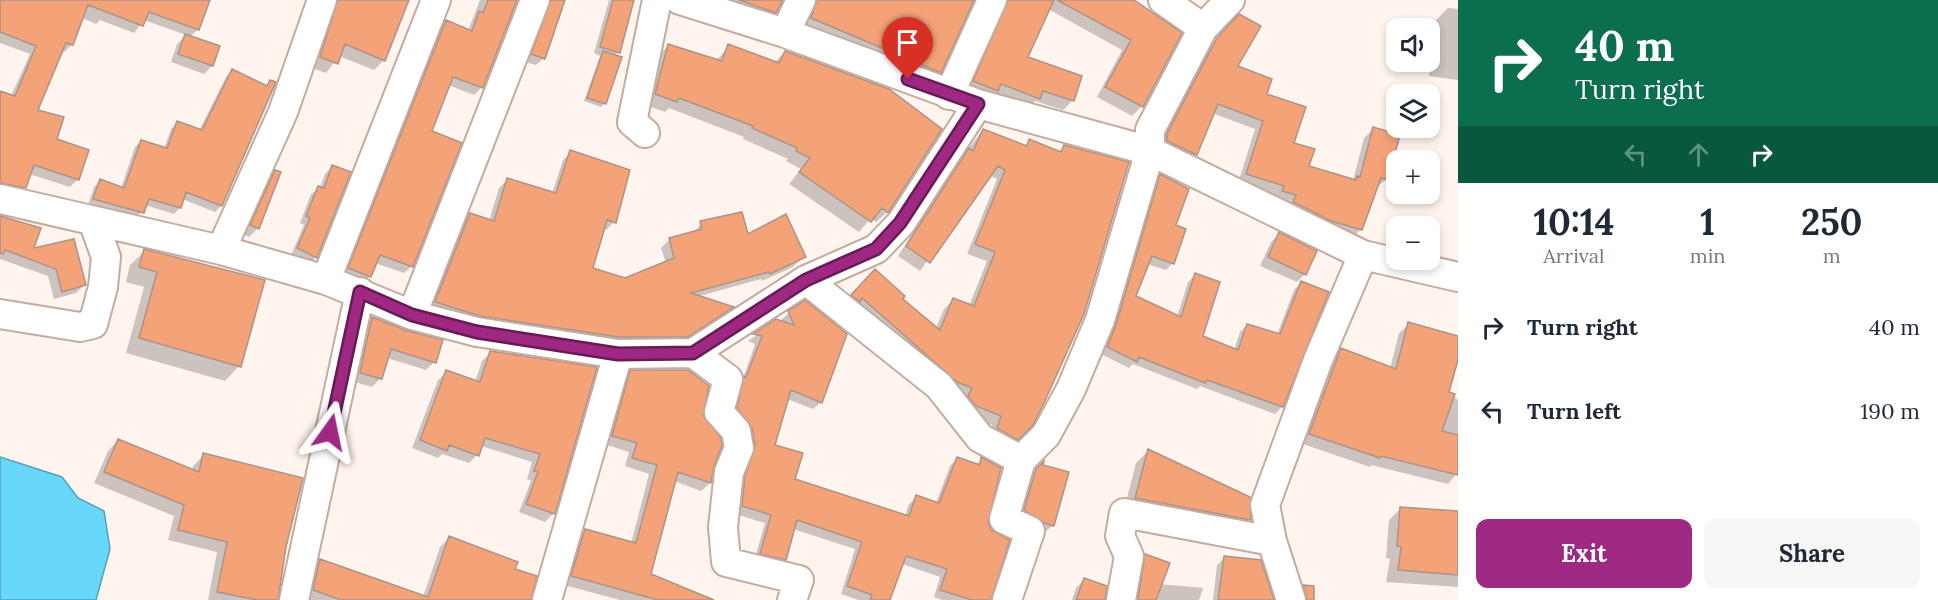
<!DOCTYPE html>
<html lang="en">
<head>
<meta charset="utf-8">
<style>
	:root { --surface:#fff; --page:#f6f6f7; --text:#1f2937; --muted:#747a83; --accent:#9e2882 }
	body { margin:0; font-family:Lora,serif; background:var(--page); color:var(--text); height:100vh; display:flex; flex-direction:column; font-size:22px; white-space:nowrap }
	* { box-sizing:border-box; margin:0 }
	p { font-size:20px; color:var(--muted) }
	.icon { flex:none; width:33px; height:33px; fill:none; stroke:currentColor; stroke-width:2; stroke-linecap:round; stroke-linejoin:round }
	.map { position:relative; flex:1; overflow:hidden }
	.panel { display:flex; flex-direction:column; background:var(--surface); width:480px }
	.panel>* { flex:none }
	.banner { background:#0b6e4f; color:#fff; overflow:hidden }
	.fabs { position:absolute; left:1386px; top:18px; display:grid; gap:12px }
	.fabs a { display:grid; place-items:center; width:54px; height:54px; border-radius:12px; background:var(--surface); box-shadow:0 3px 9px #0003; font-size:30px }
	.pin { position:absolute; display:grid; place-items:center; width:51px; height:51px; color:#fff; margin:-62px -26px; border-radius:50% 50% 50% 0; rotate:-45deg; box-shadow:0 0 6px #0007 }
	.pin .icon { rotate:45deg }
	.me { position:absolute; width:66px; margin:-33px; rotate:12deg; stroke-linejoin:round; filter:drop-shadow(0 0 4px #0008) }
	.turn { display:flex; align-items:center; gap:21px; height:126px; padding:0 18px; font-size:27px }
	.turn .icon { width:78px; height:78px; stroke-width:2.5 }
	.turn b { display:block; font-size:42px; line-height:51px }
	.lanes { display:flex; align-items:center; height:57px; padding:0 18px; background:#0003; justify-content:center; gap:30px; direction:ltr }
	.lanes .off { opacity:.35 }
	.eta { display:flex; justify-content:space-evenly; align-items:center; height:102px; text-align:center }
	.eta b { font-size:36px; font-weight:800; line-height:42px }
	.action { display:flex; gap:12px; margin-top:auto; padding:12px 18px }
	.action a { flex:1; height:69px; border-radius:12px; background:var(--accent); color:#fff; font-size:24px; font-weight:800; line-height:69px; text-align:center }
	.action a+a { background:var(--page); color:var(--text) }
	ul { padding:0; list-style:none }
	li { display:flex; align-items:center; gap:18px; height:84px; padding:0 18px }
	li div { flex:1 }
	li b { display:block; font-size:22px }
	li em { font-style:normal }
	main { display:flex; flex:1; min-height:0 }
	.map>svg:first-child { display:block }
	.water { fill:#68d8fa; stroke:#54a0b6; stroke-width:1.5 }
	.shadow { fill:#0003 }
	.building { fill:#f4a378; stroke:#ac9387; stroke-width:1.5 }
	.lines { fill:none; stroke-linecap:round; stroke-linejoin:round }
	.street-casing { stroke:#c4ab9f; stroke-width:32 }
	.street { stroke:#fff; stroke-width:28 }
	.route-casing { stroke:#671a54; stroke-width:15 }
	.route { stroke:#9e2882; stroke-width:10 }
</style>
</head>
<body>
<main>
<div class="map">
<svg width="1458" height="600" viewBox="0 0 1458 600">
	<rect width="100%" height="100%" fill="#fff4ee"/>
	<path class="water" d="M0,457l62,20 16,21 26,13 6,38 -14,51h-96z"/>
	<path class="shadow" d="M0,0h208l-10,29 -8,8 22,29 -8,8 -33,-12 6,-18 9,-9 -42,-15 -10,13 -34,-13 -4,4 -14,-6 -10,27 -8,7 -4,-1 -24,60 42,68 -8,8 -41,-13 -4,13 -8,8 -17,-2v-101l11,4 19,-42 -30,-11z
		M325,0h82l-23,60 -10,10 -35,-14 -13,17 -16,-6z
		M480,0h36l-34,87 -8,8 -26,-10 -18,47 -18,134 -8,7 -29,-10 -5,13 -8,8 -20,-8 97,-246 7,-8 22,9z
		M540,0h24l-20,58 -8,7 -11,-3z
		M609,0h23l-14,52 -4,4 -9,47 -4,4 -17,-6 16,-45 -6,-3z
		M690,0h92l-17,22z
		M805,0h167l-32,72 -10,10 -128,-54z
		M996,0h135l49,34 -38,72 -10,10 -35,-19 25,-47 -74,-41 -22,49 47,42 -10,10 -28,-9 -6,6 -64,-16z
		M1448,8l10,1v71l-29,-4 7,-56z
		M1240,16l-4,51 29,28 43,72 45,14 11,-43 9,-9 14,50 -11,8 -15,42 -9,9 -78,-38 2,-5 -38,-12 17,-54 -43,-16 -17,42 -8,8 -29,-19 50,-96z
		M669,45l47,16 13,-15 45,17 11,-11 102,160 -11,10 -5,-4 -12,14 -70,-48 12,-15 -15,-8 2,-2 -45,-20 1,-2 -75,-29 -4,4 -20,-7 13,-49z
		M232,71l33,16 5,-6 -49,125 -6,6 -33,-13 -2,9 -6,6 -29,-9 -8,13 -49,-13 6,-18 6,-6 21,7 14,-41 6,-6 23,8 7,-20 6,-6 22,8 27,-54z
		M983,130l41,17 6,-6 29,11 6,-6 18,168 -52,110 -23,24 -19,-10 3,-13 -26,-11 -123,-109 23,-25 35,19 35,29 8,-19 9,-9 16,6 18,-45 -20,-7 30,-75 -8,-4 -69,96 -22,-15 62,-97z
		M571,152l43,70 -8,8 -3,-1 -12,40 35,11 40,-17 -5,-15 8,-8 25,-7 7,-10 46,13 55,22 -9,9 -31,14 -1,-2 -65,18 36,10 -53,37 -69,1 -182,-35 34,-87 8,-8 19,6 10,-33 8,-8 45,14 11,-34z
		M332,167l-16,90 -7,7 -18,-9 13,-30 -4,-2 11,-29 9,-6 5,-14z
		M275,172l4,1 -22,56 -8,8 -6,-3 24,-54z
		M1161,176l13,50 -1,37 -7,7 -19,-6 -12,33 42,20 11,-35 7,-7 6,62 33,13 6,-18 7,-7 30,10 17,-45 7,-7 26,10 -45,114 -7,7 -75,-28 -3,3 -64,-25 -4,4 -28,-14 53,-171z
		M0,216l32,34 52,35 -8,8 -22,6 -6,-23 -48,-17z
		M1279,234l26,40 -8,8 -37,-16 11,-24z
		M145,251l94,115 -14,15 -99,-28 18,-66 -18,-5 4,-17z
		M805,302l16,100 -8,7 -26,-10 -14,47 20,34 112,36 4,-12 8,-7 19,6 14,-37 8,-8 18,7 6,-6 8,141h-48l-8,-3 6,-20 -38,-13 -13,36h-31l-17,-6 14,-45 -62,-20 -8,30 -8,8 -23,-6 11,-38 -30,-9 -5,-98 25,-72 -7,-3 28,-20 6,2 -1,-3 8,-7z
		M372,319l62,43 -8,8 -39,-12 -7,21 -8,8 -20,-6 12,-54z
		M1409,324l49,13v17l-11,39 11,7v72l-10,12 -77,-19 -1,2 -70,-24 32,-84 10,-10 48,20 9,-36z
		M491,352l104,17 -42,145 -8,8 -26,-10 12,-31 -4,-2 5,-17 -51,-16 -4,9 -8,8 -27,-9 -4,4 -26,-10 26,-68 9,-8 28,10 7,-21z
		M631,372l70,44 11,50 -2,17 -9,8 -27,-10 -24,94 35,25h-65l-56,-15 13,-45 8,-9 46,13 18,-70 -24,-8 4,-14 -25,-8 18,-64z
		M118,440l74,31 1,-5 11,-11 81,92 -8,53h-69l9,-48 -49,-12 6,-24 -80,-33 14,-32z
		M1148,451l102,68 -12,12 -114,-21 12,-47z
		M1042,465l11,60 -9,8 -28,-15 12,-39z
		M1401,508l57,5v74l-72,-5 4,-23 -4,-1 3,-38z
		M449,538l65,31 17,31h-223l3,-30 9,-10 103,37 17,-50z
		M1145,556l15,28 43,4 -4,12h-66l5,-38z
		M1224,558l49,42h-60l4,-35z
		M1084,580l20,20h-32l4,-12z"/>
	<path class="building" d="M0,0h210l-11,30 -50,-18 -6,14 -55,-21 -15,40 -7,-2 -28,67 26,7 -7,22 32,11 -10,30 -45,-15 -8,23 -26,-5v-92l15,5 21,-50 -36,-14z
		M338,0h71l-24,61 -40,-17 -7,20 -18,-7z
		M488,0h29l-34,88 -30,-11 -21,54 30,12 -49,124 -33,-12 -9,22 -23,-9 98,-248 26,11 7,-20 4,2z
		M551,0h14l-20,59 -14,-5z
		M613,0h21l-14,53 -20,-6z
		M739,0h44l-7,13z
		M817,0h157l-33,73 -130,-55z
		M1008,0h46l-26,57 54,19 -8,25 -31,-10 -3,8 -39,-15 -3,7 -25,-10z
		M1057,0h77l48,33 -39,74 -38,-20 26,-47z
		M1239,14l22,12 -23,40 34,13 -5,15 39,13 -12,36 21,6 -6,17 47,14 1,-4 3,1 13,-50 27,8 -12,45 -7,-2 -19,52 -31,-9 -38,-19 3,-7 -14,-4 2,-5 -38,-12 17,-53 -45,-17 -21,51 -30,-14v-7l50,-96z
		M185,34l35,12 -7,20 -35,-12z
		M668,44l54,17 6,-17 51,19 6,-12 104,38 53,40 -54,84 -6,-5 -11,14 -72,-50 11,-14 -14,-7 1,-3 -45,-20 1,-2 -74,-28 -2,4 -22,-8z
		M603,51l19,6 -16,47 -19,-6z
		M232,69l35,17 3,-6 6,2 -54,124 -36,-14 -5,16 -32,-9 -5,14 -51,-14 7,-20 24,9 17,-48 26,8 10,-27 25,9z
		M983,129l44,17 2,-7 32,13 3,-7 65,17 -45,152 -40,89 -11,22 -15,15 -21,-12 4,-12 -25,-10 -8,-10 4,-8 -15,-6 -95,-84 -2,4 -9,-7 24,-26 30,27 -2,3 37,31 13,-32 21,8 21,-54 -20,-8 30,-74 -7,-4 -68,97 -24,-17 63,-98 4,3z
		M570,150l60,20 -14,53 -9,-3 -14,48 32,10 49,-20 -5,-20 33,-9 -2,-8 42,-9 6,22 38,-20 20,43 -36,17 -1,-2 -78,21 43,14 -46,30h-69l-139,-21 -45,-14 35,-89 24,8 13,-43 49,15z
		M332,165l19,7 -34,86 -20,-10 13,-30 -4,-2 12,-30 6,2z
		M275,170l6,2 -22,57 -9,-4z
		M1160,174l29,15 -13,36 10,4 -12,35 -22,-8 -16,40 45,21 14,-44 25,9 -17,54 35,14 9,-26 33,10 21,-53 28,11 -46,115 -76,-27 -2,3 -66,-26 -2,5 -30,-15 9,-22z
		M0,216l41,12 -7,20 40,-9 12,46 -24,7 -6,-23 -51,-19 -2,4 -3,-1z
		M1279,232l38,19 -11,24 -38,-18z
		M144,249l121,31 -24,87 -102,-29 18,-66 -18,-5z
		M805,300l42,34 -25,69 -31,-13 -16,55 28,8 -8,26 114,37 7,-21 23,8 18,-46 23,8 1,-8 20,11 -13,54 3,8 19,10 -19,60h-19l-32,-10 7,-21 -41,-13 -16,44h-20l2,-5 -25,-9 15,-44 -65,-22 -11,40 -26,-6 11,-39 -29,-9 3,-30 10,-31 -3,-17 -15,-20 7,-32 2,1 16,-41 -9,-2 23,-15 18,6 -6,-14z
		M372,317l36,14 35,9 -7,23 -45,-14 -9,30 -22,-6z
		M1408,322l50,14v24l-9,32 6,2 -13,37 16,4v40l-77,-19 -1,2 -71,-24 32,-86 55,21z
		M490,351l107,16 -42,147 -29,-10 12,-32 -4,-1 6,-17 -55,-16 -6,18 -30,-11 -2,6 -27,-11 26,-70 34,12z
		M630,370h58l21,16 -6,29 18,23 1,8 -8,20 -3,17 -33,-11 -27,102 63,26h-56l-87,-24 14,-47 51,14 21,-78 -25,-7 5,-15 -25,-7z
		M118,439l81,33 4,-19 100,25 -17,69 -8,53h-21l-40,-8 10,-50 -49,-12 6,-25 -80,-33z
		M1148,449l102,48 1,23 -116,-22z
		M1044,461l-1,4 26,7 -15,54 -10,-3 -20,-13 12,-41z
		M1400,507l58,4v64l-60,-5 3,-23 -4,-1z
		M449,536l69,26 -3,7 22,7 -6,24h-190l-28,-10 7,-31 108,38z
		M1145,554l25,9 -14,37h-18z
		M1224,556l37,4 13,40h-56z
		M1084,578l23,8 -2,14h-29z
		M1303,585l11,1v14h-7z"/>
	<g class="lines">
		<g class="street-casing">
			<path id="street" d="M680,0l105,33 193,71
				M1163,0l40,28
				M785,33l16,-33
				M949,95l43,-95
				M645,133l-13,-11 25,-122
				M0,199l221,51 105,30 86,35 65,17 141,22 75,-1 113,-73 70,-31 25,-26 77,-119 172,47 213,104 95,22
				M221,250l62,-138 39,-112
				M326,280l110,-280
				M806,280l133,106 41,52 41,22
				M0,314l80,13 13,-3 10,-37 3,-30 -13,-36
				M412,315l123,-315
				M693,353l35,26 -9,33 17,19 3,17 -10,24 -6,55 3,35 73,18 -7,20
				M294,600l66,-308
				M547,600l71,-246
				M1007,600l23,-69 -26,-12 17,-59 25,-25 25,-46 29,-69 50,-169v-21l53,-102 27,-28
				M1121,600l8,-44 -9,-20 4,-23 148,28
				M1291,600l-19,-59 -7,-36 53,-145 45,-105"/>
		</g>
		<use href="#street" class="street"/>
	</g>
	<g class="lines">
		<g class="route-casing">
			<path id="route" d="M330,432l30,-140 52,23 65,17 141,22 75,-1 113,-73 70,-31 24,-26 78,-119 -70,-25"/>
		</g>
		<use href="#route" class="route"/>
	</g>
</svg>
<div class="fabs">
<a><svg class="icon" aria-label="sound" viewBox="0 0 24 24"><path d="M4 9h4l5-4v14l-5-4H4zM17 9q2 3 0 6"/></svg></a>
<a><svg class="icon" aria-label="layers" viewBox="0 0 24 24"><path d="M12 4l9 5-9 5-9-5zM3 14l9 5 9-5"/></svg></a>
<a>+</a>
<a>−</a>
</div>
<div class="pin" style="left:908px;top:79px;background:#d93025"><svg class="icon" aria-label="arrive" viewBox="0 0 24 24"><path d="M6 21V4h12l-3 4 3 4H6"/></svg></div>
<svg class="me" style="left:330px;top:432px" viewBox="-20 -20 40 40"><path d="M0-17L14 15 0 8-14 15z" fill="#9e2882" stroke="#fff" stroke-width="4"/></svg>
</div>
<section class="panel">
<div class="banner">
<div class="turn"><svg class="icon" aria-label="right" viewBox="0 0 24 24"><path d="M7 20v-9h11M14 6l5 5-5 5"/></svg><div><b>40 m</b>Turn right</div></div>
<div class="lanes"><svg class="icon off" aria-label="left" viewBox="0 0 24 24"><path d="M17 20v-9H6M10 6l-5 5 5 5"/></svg><svg class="icon off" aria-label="ahead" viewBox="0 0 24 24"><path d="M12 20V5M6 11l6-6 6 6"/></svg><svg class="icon" aria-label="right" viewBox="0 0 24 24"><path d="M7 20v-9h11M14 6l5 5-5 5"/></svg></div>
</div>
<div class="eta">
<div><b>10:14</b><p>Arrival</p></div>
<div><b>1</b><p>min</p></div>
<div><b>250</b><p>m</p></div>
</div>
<ul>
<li><svg class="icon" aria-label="right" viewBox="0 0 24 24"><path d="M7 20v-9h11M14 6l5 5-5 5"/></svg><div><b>Turn right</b></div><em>40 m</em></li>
<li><svg class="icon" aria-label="left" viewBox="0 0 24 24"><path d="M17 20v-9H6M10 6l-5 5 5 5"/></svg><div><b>Turn left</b></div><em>190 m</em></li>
</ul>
<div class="action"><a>Exit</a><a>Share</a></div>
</section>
</main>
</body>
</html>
